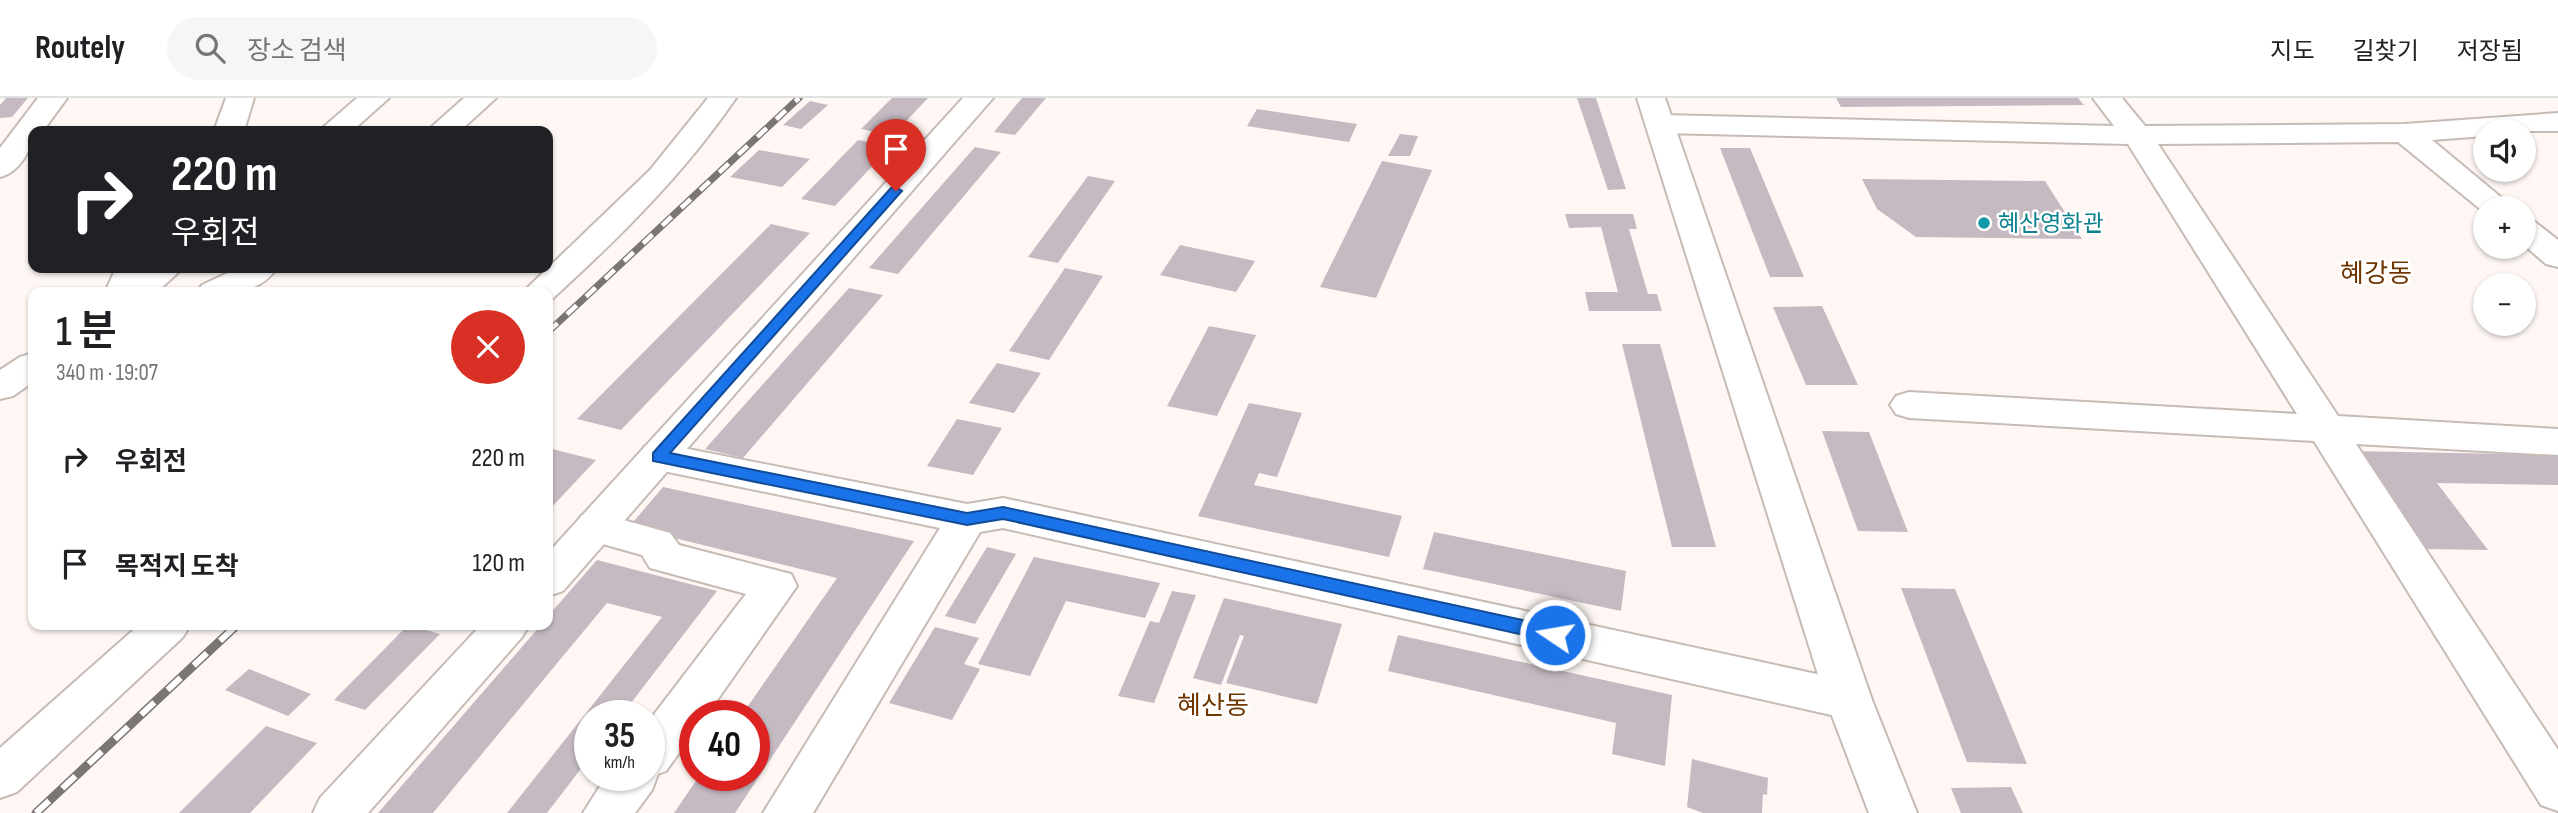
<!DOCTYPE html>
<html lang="ko">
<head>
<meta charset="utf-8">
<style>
	:root { --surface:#fff; --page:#f6f6f6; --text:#202124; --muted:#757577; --line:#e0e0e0 }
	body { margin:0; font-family:"Sofia Sans Condensed","Noto Sans KR",sans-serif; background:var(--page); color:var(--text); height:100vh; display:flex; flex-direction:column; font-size:26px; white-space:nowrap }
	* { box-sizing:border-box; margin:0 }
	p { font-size:23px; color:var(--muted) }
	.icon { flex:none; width:38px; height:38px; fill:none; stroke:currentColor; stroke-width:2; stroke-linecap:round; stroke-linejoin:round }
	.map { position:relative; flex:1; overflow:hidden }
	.side { position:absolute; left:28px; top:189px; width:525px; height:343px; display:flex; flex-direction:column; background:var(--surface); border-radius:14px; box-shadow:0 2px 5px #0004 }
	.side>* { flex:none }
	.top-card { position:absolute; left:28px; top:28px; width:525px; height:147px; border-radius:14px; box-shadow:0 2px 5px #0004; background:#202124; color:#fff; overflow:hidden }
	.controls { position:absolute; left:2473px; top:21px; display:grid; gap:14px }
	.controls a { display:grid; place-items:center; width:63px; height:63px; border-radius:50%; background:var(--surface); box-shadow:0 2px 5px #0004; font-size:35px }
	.speed { position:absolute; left:574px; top:602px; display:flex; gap:14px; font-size:35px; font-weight:700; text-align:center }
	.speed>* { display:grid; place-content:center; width:91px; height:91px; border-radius:50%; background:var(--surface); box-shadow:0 2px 5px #0004; line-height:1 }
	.speed small { font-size:18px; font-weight:400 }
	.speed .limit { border:10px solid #d22; background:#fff; color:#111 }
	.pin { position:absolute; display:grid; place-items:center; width:60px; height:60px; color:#fff; margin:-72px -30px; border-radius:50% 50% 50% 0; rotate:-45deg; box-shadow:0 0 7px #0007 }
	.pin .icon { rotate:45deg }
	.me { position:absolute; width:77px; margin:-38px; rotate:282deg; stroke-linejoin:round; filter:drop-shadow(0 0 5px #0008) }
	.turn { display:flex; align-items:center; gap:24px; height:147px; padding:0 28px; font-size:32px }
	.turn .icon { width:91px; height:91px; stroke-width:2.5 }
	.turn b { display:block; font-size:49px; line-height:60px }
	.round { display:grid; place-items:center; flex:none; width:74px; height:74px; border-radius:37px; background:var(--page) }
	.head { display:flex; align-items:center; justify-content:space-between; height:119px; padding:0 28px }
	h1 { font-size:42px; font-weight:600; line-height:52px }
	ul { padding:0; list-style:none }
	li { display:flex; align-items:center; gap:21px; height:105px; padding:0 28px }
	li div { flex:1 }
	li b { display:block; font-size:26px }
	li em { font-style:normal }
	header { display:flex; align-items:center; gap:42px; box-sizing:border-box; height:98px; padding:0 35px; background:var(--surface); border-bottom:2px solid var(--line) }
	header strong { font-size:33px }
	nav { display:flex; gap:38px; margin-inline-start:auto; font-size:24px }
	.search { width:490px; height:63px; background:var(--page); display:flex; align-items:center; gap:18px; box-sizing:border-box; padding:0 24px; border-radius:38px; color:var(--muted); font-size:26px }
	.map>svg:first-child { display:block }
	.building { fill:#c5bac2 }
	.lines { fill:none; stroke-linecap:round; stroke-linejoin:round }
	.minor-casing { stroke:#c7bbb5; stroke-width:4 }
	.major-casing { stroke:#c7bbb5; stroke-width:4 }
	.minor { fill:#fff; fill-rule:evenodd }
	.major { fill:#fff; fill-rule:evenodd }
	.rail-far1-casing { stroke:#7b7673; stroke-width:7 }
	.rail-casing { stroke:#7b7673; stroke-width:9 }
	.rail-far1 { stroke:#fff; stroke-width:4.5; stroke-dasharray:13; stroke-linecap:butt }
	.rail { stroke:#fff; stroke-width:6; stroke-dasharray:18; stroke-linecap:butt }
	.route { fill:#1a73e8; stroke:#114b97; stroke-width:2 }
	.culture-dot { fill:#0f9aa8; stroke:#fff; stroke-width:2.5 }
	.labels { text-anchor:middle; stroke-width:5; stroke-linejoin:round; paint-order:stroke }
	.culture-label { font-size:23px; fill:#0d838f; stroke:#fff; text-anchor:start }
	.quarter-label { font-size:26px; fill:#703601; stroke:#fff }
</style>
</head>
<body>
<header>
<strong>Routely</strong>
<div class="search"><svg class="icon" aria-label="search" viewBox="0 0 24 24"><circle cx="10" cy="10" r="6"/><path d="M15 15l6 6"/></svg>장소 검색</div>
<nav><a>지도</a><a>길찾기</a><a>저장됨</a></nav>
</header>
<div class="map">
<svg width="2558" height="715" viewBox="0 0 2558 715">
	<rect width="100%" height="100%" fill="#fef7f3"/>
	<path class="building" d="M6,0h22l-16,19 -12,1v-13z
		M892,0h36l-35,37 -32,-6z
		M1022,0h24l-31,37 -21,-3z
		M1577,0h19l30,91 -18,1z
		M1836,0h242l6,7 -243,2z
		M810,3l18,4 -27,24 -18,-4z
		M1257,11l100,15 -8,18 -102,-16z
		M1400,36l18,2 -8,20h-22z
		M858,42l33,6 -56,60 -34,-7z
		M975,49l26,5 -103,122 -29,-6z
		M1720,50h30l54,129h-34z
		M759,52l51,9 -28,28 -52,-10z
		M1382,63l50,9 -56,128 -56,-11z
		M1088,78l27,5 -57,82 -30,-6z
		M1862,81l183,2 37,58 -166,-2 -39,-28z
		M1565,116h68l4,15h-8l19,65h9l5,17h-73l-4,-19h33l-17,-65 -32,1z
		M771,126l39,9 -189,197 -44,-11z
		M1180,147l75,16 -19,31 -76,-17z
		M1065,170l38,8 -54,84 -40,-9z
		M849,190l34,7 -140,163 -38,-9z
		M1822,208l36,79h-52l-33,-78z
		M1209,228l47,9 -39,81 -50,-10z
		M1622,246h38l56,203h-44z
		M997,265l44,10 -27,40 -45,-10z
		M1249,305l53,10 -25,64 -18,-4 -5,12 148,31 -13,41 -191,-41z
		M957,321l45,9 -29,47 -46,-9z
		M1822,333l47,1 39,100 -50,-1z
		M548,350l48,12 -48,51z
		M2355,353l203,4v30l-121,-2 51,67 -62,-1z
		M663,389l251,54 -179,272h-61l26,-38h54v-59h-13l96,-138 -208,-51z
		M1434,434l192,39 -5,40 -198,-42z
		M987,449l29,7 -41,70 -30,-8z
		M1034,459l126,26 -15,35 -79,-17 -36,75 -52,-12z
		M597,462l120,31 -96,125h-31v41l-43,56h-40l155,-196 -55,-14 -174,210h-55l163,-188h7v-9z
		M1901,490l54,1 72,175 -60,-2z
		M1172,493l24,4 -42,108 -36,-7 32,-75 9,2z
		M1224,500l118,26 -25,80 -91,-21 18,-47 -4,-1 -19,50 -28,-7z
		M408,527l32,9 -75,76 -31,-10z
		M935,529l44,11 -15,26 16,5 -28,51 -63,-17z
		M1398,537l274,60 -7,71 -53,-12 4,-31 -228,-52z
		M249,571l62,25 -23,22 -63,-26z
		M266,628l51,17 -67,70h-71z
		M1692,661l76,19 -1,17 -4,-1 -1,19h-59l-16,-6z
		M2011,689l12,26h-62l-10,-25z"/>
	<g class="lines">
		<g class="minor-casing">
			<path id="minor" d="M38,0h29l-24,33h-10c0,19 -15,42 -33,46v-29z
				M226,0h28l-10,33h-30z
				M464,0h32l-36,33h-33z
				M708,0h28c-52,76 -116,139 -184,201l-4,2v-9h-25l127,-122z
				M2093,0h29l23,28 260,-2 153,-11v18h-73v5l-53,4 82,68h-29v5l-87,-71 -240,2 180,272 220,13v26l-202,-11 202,306v61l-17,-6 -227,-364 -405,-23 -13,-4 -6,-9 6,-9 13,-4 388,22 -169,-270 -466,-11 -10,-3 -5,-6 5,-6 10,-3 452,11z
				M2524,121l11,3 23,18v27l-12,-3 -22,-19z
				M116,170h32l-9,24h-34z
				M238,170h39c-19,28 -50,25 -80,24l5,-7z
				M658,345l309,61 36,-6 846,183 16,6 7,13 -7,13 -16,6 -846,-191 -23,4 -167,281h-50l177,-285 -296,-61 -5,-10 5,-10z
				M595,414l75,21 9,12 112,29 6,12 -91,130h-11v15l-29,40 -8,3 -6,16 -17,23h-52l24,-38h42v-54l97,-127 -96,-26 -8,-13 -61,-17 -6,-11 6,-11z
				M139,527h51l-7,12 -166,155 -17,6v-50z"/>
		</g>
		<g class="major-casing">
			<path id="major" d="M357,0h32l-37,33h-33z
				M963,0h30l-430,493 -15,5v-43z
				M1637,0h28l207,602 45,113h-48l-43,-113z
				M145,170h38l-26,24h-38z
				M33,255v29l-20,14 -13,3v-29l20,-13z
				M481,527h48l-7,12 -154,176h-55l7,-15z"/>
		</g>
		<use href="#minor" class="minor"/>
		<use href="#major" class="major"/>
		<g class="rail-far1-casing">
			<path id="rail-far1" d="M548,234l251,-234"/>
		</g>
		<g class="rail-casing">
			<path id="rail" d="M36,715l201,-188"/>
		</g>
		<use href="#rail-far1" class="rail-far1"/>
		<use href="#rail" class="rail"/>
	</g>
	<path class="route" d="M896,89l6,4 -2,2 -230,260 297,60 36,-6 552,120 6,2 3,6 -3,5 -6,2 -552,-123 -36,6 -314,-64v-8l238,-265z"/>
	<circle class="culture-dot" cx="1984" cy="125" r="7"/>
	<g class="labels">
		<g class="culture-label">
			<text x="1998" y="133">혜산영화관</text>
		</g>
		<g class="quarter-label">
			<text x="2376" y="184">혜강동</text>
			<text x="1213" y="616">혜산동</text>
		</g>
	</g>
</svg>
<div class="controls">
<a><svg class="icon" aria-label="sound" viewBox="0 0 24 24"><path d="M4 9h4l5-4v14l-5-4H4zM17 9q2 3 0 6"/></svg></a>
<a>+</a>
<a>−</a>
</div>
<div class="speed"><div>35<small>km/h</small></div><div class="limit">40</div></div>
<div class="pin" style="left:896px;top:93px;background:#d93025"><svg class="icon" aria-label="arrive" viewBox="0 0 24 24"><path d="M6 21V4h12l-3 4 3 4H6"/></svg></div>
<svg class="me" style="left:1555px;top:537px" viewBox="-20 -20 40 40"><circle r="17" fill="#1a73e8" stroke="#fff" stroke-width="3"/><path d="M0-11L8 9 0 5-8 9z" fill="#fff"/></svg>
<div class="top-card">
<div class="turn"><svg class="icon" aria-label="right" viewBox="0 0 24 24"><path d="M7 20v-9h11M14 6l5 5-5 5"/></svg><div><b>220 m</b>우회전</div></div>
</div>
<section class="side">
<div class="head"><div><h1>1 분</h1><p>340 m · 19:07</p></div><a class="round" style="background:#d93025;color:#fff"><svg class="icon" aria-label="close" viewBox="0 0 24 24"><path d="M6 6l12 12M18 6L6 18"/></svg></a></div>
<ul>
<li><svg class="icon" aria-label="right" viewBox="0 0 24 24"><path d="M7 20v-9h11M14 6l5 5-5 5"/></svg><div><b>우회전</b></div><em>220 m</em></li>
<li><svg class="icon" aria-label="arrive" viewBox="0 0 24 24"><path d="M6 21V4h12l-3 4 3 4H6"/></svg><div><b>목적지 도착</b></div><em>120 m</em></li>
</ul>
</section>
</div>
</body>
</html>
